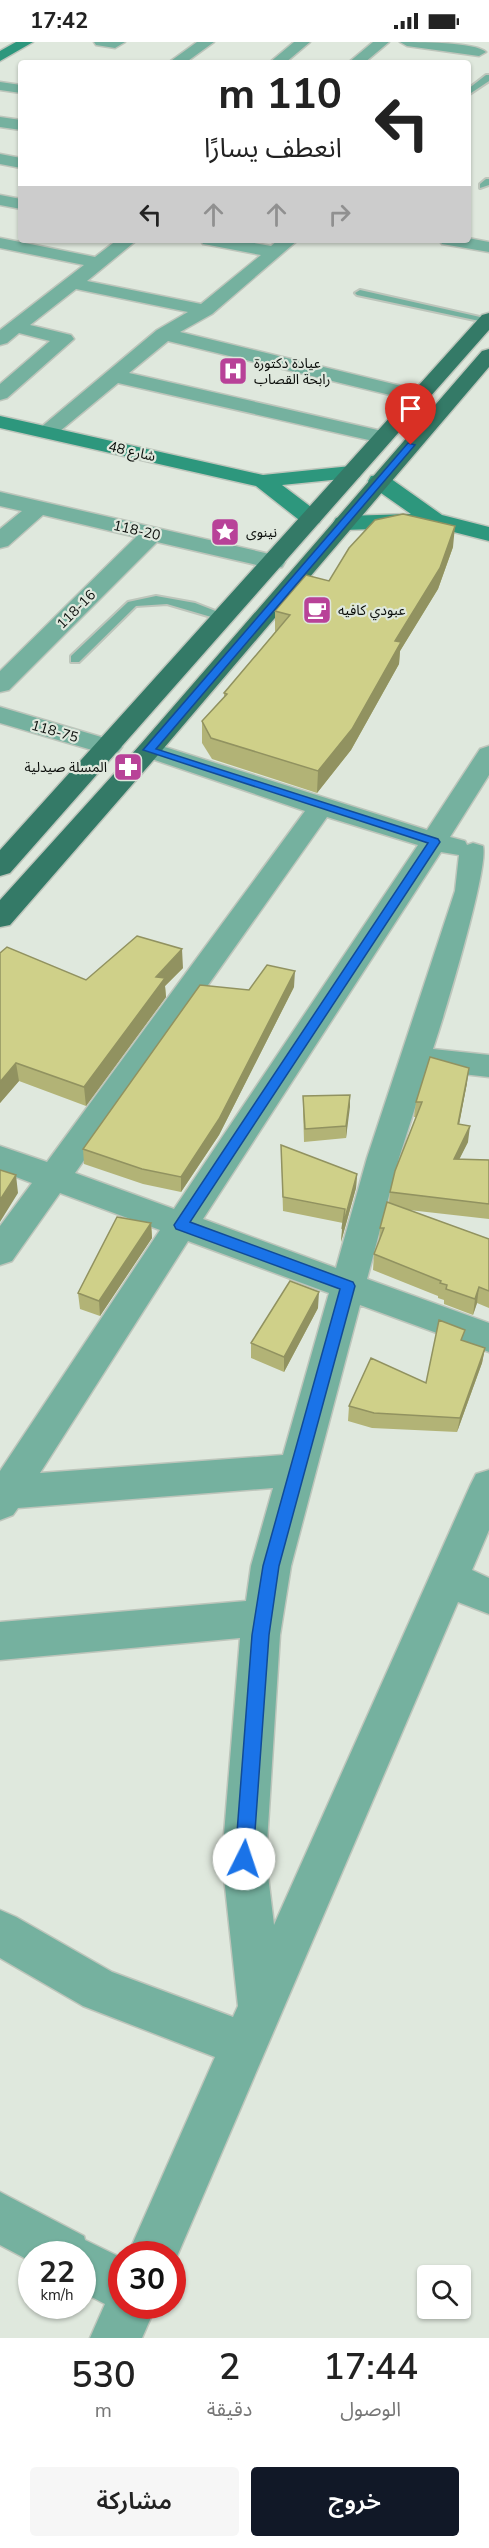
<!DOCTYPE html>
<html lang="ar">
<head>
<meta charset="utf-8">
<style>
	:root { --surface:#fff; --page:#f6f6f6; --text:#222; --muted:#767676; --accent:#111827 }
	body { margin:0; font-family:"Nunito Sans","Noto Sans Arabic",sans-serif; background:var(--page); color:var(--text); direction:rtl; height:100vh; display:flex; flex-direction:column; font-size:22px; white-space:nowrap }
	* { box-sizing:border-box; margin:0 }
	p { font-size:20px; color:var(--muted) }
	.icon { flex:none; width:33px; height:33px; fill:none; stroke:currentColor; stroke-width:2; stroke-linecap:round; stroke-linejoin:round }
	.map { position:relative; height:2296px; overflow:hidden; direction:ltr }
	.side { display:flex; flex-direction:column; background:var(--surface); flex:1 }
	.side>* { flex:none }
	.guide { position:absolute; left:18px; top:18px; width:453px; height:183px; border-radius:6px; box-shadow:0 2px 4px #0004; direction:rtl; background:#fff; color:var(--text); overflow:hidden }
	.tools { position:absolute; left:417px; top:2223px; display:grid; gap:12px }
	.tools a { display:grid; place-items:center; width:54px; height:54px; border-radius:6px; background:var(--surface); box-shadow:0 2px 4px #0004; font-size:30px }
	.speed { position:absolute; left:18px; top:2199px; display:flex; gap:12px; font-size:30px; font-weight:700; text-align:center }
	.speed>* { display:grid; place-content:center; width:78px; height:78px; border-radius:50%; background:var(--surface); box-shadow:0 2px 4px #0004; line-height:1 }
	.speed small { font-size:15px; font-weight:400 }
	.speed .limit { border:9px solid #d22; background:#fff; color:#111 }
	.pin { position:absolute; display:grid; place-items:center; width:51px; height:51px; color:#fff; margin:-62px -26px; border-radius:50% 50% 50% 0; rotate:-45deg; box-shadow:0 0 6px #0007 }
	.pin .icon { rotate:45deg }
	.me { position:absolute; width:66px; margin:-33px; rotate:4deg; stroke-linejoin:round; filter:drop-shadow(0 0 4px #0008) }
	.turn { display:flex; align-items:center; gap:21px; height:126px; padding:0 30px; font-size:27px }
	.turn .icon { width:78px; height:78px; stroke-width:2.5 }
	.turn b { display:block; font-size:42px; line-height:51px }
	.lanes { display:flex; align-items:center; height:57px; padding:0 30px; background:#0003; justify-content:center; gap:30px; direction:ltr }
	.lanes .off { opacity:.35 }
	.eta { display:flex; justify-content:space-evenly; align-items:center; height:102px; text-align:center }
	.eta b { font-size:36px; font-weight:600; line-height:42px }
	.primary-button { display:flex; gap:12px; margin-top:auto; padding:12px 30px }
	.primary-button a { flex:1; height:69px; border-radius:6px; background:var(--accent); color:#fff; font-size:24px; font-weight:600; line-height:69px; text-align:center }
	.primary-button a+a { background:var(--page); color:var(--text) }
	.status { display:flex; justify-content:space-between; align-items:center; height:42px; padding:0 30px; background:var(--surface); direction:ltr }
	.status svg { height:16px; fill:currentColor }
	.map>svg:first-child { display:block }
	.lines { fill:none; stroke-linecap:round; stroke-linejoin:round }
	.lane-casing { stroke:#bdc5bb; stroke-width:4 }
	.street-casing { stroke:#bdc5bb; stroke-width:3 }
	.secondary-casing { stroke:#bdc5bb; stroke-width:3 }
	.primary-casing { stroke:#bdc5bb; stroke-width:3 }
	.lane { fill:#75b19f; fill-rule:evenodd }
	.street { fill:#75b19f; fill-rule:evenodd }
	.secondary { fill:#2d977d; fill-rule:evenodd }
	.primary { fill:#347a67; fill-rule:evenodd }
	.wall { fill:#b2b376 }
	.shaded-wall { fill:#919260 }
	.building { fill:#cfd089; stroke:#919260; stroke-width:1.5 }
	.route { fill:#1a73e8; stroke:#114b97; stroke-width:1.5 }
	.labels { text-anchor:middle; stroke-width:4.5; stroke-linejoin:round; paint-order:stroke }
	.far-poi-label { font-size:14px; fill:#0b0e0b; stroke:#dfe8dd; text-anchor:start }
	.far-street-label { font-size:14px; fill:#0b0e0b; stroke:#dfe8dd }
</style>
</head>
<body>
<div class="status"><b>17:42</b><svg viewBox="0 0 49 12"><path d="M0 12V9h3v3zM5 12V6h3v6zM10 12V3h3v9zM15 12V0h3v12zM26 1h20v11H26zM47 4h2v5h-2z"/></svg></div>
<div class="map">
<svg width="489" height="2296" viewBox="0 0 489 2296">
	<rect width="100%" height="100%" fill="#dfe8dd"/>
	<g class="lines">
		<g class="lane-casing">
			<path id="lane" d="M486,33h3v6l-21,14v-6z
				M486,137h3v6l-9,3v-4z
				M360,248l129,29v4l-132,-28 -2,-2z
				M156,554l39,7 36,14 -6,4 -58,-17 -31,2 -57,56h-8v-6l57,-54z"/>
		</g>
		<g class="street-casing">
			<path id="street" d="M94,0h31l-10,6 -19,-3z
				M197,0h17l-29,21h-17z
				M294,0h16l-25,21h-16z
				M373,0h16l-25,21h-16z
				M400,0c17,0 75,0 86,10l-7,4 -72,-10z
				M0,40l21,3v8l-21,-3z
				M0,75l21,3v10l-21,-3z
				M0,112l21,4v10l-21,-4z
				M0,153l21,4v10l-21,-4z
				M0,196l95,19 22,-17h20l-50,41 114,23 60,-49 -52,-10 -6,-1 -3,-4h38l33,6 7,-6h20l-86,74 -32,18 246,60 3,4 -3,4 -7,2 -251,-61 -39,32 253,58 7,2 3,4 -3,4 -7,2 -264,-60 -64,53 -7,2 -7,-2 -3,-4 3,-4 117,-98 31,-18 -112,-23 -46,36 41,10 3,4 -67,59 -7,2v-16l50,-43 -31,-8 -12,10 -7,2v-15l84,-65 -84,-17z
				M468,196l21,4v10l-41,-7 -6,-1 -3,-4h29z
				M0,450l274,63 8,2 3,5 -3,5 -8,2 -117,-27 -148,148 -9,2v-21l136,-134 -93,-22 -35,31 -8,2v-19l22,-18 -22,-5z
				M0,665l118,35 4,5 -4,5 -9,3 -109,-32z
				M149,700l278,88 53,-81 9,-3v29l-39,62 15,4 2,4 6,-2 10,3c6,23 -39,170 -50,203l56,6v22l-62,-7 -28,88 -32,121 122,44v29l-129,-47 -69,261 -11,69 -14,224 8,66 196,-439 6,-12 13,-4v60l-17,40 17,8v36l-31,-12 -286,666v-14h-44l87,-197 -132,-51 -83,-48v-48l16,7 96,55 121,45 5,-11 -16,-147 18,-221 -240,22v-38l246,-21 5,-35 22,-78 -255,20 -5,7 -13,5v-49l160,-241 -100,-37 -48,68 -12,4v-39l32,-43 -32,-12v-25l47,16 258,-351 -165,-56 -4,-5 4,-5zM327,775l91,28 -244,364 -99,-36zM441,810l18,3 -4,36 -88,267 -31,110 -133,-49zM188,1199l141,52 -46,162 -243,18z
				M0,2150l84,44 1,4 37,18v48h34l-14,32h-52l15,-34 -23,-12v-38h-50v8l-32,-17z"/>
		</g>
		<g class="secondary-casing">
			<path id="secondary" d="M16,0h17l-33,19v-10z
				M0,374l263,59 88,-9 8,1 3,5 -3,5 -8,1 -69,7 37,28 3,5 -3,5 -8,2 -8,-2 -47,-37 -256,-58z
				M379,433l8,1 55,39 47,12v14l-55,-14 -90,3 -8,-2 -3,-5 3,-5 8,-2 67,-2 -40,-28 -3,-5 3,-5z"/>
		</g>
		<g class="primary-casing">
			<path id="primary" d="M489,271v17l-479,543 -10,3v-26l482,-535z
				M489,307v18l-331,388 -148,170 -10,2v-27l140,-155 342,-394z"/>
		</g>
		<use href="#lane" class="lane"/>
		<use href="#street" class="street"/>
		<use href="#secondary" class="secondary"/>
		<use href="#primary" class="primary"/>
	</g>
	<path class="wall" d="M453,505l-15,42 -38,62 -1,13 -48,86 -34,43 -105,-34 -10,-16v-22l22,-24v-4l51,-61v-21l54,-30z
		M0,911l86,27 97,-12 -18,18 1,11 -80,109 -67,-25 -19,22z
		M294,945l-75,148 -38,57 -38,-8 -59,-20 -1,-15z
		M467,1041l-8,42 9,17 -9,17 30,1v59l-80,-9 80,29v69l-12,-5 -4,12 -29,-11v-4l-6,-2v-2l-65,-26 1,-16 5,-12 1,-14 9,-26 1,-10 26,-75h-2l2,-15z
		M350,1053l-4,43 -42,4 -1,-34v-12z
		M281,1103l76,29 -1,14 -15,54 2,-19 -60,-12z
		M151,1181l1,15 -52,78 -20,-7 -2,-16z
		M318,1266l-34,64 -33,-14v-15z
		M463,1299l22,7 -3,15 -25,69 -85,-4 -24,-7 1,-15 77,-23z"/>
	<path class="shaded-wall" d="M455,484l-2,21 -15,42 -38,62 -1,13 -48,86 -34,43 1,-22 77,-130z
		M182,907l1,19 -18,18 1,11 -80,109 -2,-19 72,-110z
		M295,929l-1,16 -75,148 -38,57v-15z
		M16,1021l3,18 -19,22v-21z
		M469,1026l-2,15 -11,57 2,-16z
		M350,1053v12l-4,31v-12z
		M470,1084l-2,16 -16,32 2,-15z
		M357,1132l-1,14 -15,54 1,-13z
		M16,1133l2,18 -18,29v-22z
		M151,1181l1,15 -52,78 -1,-15z
		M479,1245l-2,16 -4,12 2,-16z
		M319,1250l-1,16 -34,64v-15z
		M485,1306l-3,15 -25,69 3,-14z"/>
	<path class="building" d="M403,472l52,12 -15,42 -45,73 6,1 -49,87 -34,42 -107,-33 -9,-17 25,-27 -3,-1 66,-78 -15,-4 31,-36 23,6 20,-33 26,-28z
		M137,894l45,13 -26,28 9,1 -81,109 -68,-24 -16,19v-129l7,-6 79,33z
		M267,923l28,6 -76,148 -38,58 -39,-8 -59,-20 117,-164 49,5z
		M430,1015l39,11 -11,56 12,2 -16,33 35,1v44l-99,-12 5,-21 27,-69h-6z
		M350,1053l-4,31 -41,3 -2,-33z
		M281,1103l76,29 -15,55 3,-20 -62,-12z
		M0,1128l16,5 -16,25z
		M387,1160l102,37v52l-10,-4 -4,12 -29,-10 1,-4 -7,-2 1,-2 -67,-27 10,-26h-4z
		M117,1175l34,6 -52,78 -21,-8z
		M290,1239l29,11 -35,65 -33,-14z
		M439,1278l26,10 -4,10 24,8 -25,70 -86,-5 -25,-7 22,-48 55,25z"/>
	<path class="route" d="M408,401l7,2 -259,304 282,90 2,3 -250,380 163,60 2,4 -76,280 -10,69 -16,224 -3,6 -6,3 -7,-3 -2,-6 17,-224 11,-69 77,-277 -164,-60 -2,-4 254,-382 -285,-93z"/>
	<defs>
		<g id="hospital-square" transform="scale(1.5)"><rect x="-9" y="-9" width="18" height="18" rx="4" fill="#b84298" stroke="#dfe8dd"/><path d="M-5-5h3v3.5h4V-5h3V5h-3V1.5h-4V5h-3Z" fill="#fff"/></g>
		<g id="sight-square" transform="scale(1.5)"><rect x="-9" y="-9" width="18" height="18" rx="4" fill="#b84298" stroke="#dfe8dd"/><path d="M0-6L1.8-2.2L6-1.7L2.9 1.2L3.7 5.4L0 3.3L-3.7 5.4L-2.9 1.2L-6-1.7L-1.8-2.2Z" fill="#fff"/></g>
		<g id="cafe-square" transform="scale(1.5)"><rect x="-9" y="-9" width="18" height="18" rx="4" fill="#b84298" stroke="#dfe8dd"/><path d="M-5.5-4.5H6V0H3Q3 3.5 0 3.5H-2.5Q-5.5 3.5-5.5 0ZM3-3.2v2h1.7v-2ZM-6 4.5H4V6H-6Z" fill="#fff"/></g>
		<g id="pharmacy-square" transform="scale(1.5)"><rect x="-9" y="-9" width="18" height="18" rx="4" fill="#b84298" stroke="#dfe8dd"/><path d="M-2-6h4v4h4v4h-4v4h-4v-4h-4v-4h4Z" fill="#fff"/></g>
	</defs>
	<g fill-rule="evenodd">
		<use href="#hospital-square" x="233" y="329"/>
		<use href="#sight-square" x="225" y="490"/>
		<use href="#cafe-square" x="317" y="568"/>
		<use href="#pharmacy-square" x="128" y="725"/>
	</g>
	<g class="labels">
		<g class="far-poi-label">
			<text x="254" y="326">عيادة دكتورة<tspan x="254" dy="16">رابحة القصاب</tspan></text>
			<text x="246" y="495">نينوى</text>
			<text x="338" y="573">عبودي كافيه</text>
			<text x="107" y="730" text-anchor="end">المسلة صيدلية</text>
		</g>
		<g class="far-street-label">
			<text transform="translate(132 409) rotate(13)" y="5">شارع 48</text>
			<text transform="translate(137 488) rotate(13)" y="5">118-20</text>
			<text transform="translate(76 567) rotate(-45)" y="5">118-16</text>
			<text transform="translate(55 689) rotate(16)" y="5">118-75</text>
		</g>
	</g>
</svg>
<div class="tools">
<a><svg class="icon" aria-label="search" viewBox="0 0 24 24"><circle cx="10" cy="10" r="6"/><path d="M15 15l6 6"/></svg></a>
</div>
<div class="speed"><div>22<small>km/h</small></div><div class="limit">30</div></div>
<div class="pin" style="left:411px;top:403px;background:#d93025"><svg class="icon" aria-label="arrive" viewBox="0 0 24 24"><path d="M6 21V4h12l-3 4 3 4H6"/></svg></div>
<svg class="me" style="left:244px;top:1817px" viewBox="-20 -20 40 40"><circle r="19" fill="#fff"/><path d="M0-13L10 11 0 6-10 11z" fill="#1a73e8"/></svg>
<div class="guide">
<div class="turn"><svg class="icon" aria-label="left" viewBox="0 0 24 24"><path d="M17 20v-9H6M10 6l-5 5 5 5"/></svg><div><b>110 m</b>انعطف يسارًا</div></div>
<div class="lanes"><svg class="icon" aria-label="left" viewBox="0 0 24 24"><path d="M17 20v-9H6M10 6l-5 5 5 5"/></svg><svg class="icon off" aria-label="ahead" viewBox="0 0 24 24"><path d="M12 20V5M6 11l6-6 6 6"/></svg><svg class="icon off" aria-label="ahead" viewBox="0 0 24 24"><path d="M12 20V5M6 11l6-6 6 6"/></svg><svg class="icon off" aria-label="right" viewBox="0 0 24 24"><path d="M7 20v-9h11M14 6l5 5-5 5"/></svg></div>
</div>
</div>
<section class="side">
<div class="eta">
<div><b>17:44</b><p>الوصول</p></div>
<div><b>2</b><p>دقيقة</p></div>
<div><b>530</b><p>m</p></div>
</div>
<div class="primary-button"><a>خروج</a><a>مشاركة</a></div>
</section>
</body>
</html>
